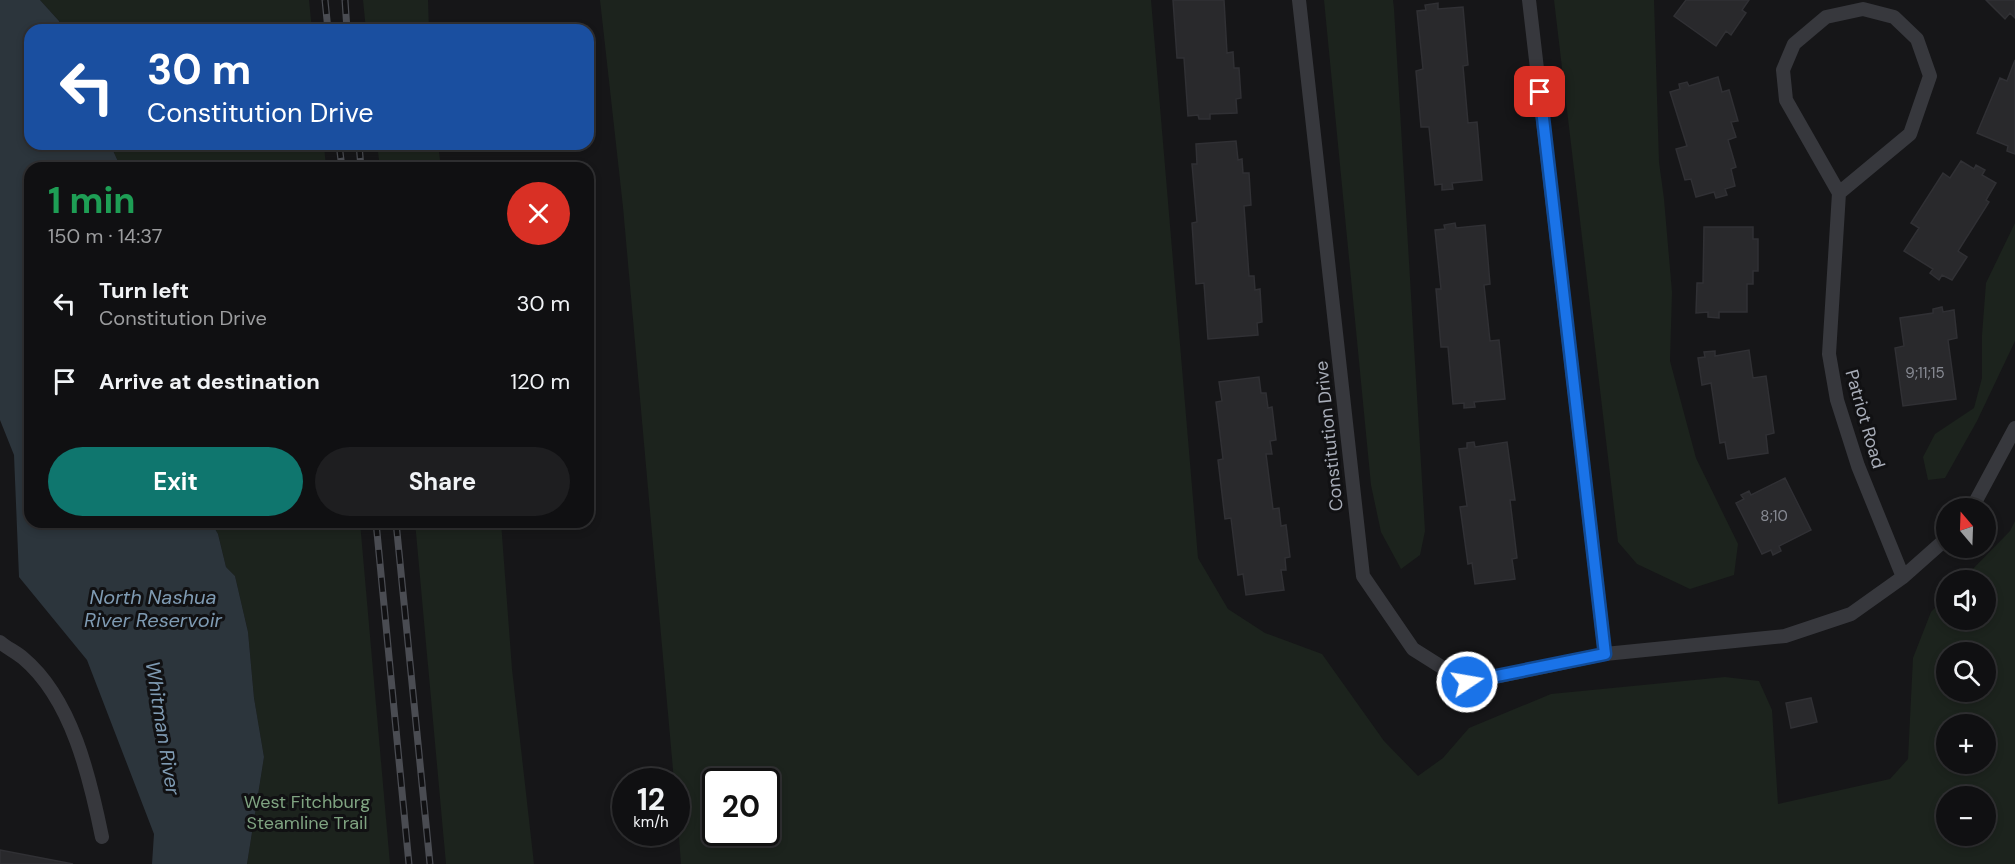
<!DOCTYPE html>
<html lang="en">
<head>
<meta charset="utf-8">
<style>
	:root { --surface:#101012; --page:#1e1e20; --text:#f1f3f6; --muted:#9c9d9f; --line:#303032; --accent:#0f766e }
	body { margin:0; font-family:"DM Sans",sans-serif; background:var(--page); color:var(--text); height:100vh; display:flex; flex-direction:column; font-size:22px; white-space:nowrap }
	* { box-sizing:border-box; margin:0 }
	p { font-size:20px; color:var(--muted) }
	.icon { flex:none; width:33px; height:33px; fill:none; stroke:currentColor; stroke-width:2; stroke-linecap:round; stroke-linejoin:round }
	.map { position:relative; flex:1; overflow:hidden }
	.side { position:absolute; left:24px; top:162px; width:570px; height:366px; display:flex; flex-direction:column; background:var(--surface); border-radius:18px; box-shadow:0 3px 9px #0003,0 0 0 2px var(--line) }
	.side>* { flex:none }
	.top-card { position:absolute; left:24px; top:24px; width:570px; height:126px; border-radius:18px; box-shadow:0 3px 9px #0003,0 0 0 2px var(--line); background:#1a4fa0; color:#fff; overflow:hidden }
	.needle { width:39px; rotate:341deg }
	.buttons { position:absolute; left:1936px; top:498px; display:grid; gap:12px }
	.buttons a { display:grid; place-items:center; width:60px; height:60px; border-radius:50%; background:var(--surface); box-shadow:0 3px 9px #0003,0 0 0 2px var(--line); font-size:30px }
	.speed { position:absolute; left:612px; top:768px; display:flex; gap:12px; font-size:30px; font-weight:700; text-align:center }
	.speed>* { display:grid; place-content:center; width:78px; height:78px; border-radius:50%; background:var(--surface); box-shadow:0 3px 9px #0003,0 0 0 2px var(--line); line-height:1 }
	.speed small { font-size:15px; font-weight:400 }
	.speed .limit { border:3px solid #111; border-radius:9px; background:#fff; color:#111 }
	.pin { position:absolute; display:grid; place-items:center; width:51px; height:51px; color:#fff; margin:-26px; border-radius:12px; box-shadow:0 3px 9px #0006 }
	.me { position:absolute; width:66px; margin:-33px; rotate:78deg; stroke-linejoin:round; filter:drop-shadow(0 0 4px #0008) }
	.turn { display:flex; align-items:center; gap:21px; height:126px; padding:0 24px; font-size:27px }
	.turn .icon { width:78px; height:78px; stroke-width:2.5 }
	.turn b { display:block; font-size:42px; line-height:51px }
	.round { display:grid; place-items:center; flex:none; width:63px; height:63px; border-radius:32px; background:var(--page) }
	.overview { display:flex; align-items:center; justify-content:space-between; height:102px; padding:0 24px }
	h1 { font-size:36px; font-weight:700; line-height:45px; color:#1e9e55 }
	.action { display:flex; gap:12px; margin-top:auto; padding:12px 24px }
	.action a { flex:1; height:69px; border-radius:36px; background:var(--accent); color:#fff; font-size:24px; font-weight:700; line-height:69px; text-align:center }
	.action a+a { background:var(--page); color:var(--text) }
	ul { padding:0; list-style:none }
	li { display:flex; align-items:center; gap:18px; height:78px; padding:0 24px }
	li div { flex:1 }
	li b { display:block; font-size:22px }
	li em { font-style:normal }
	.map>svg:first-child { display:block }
	.green { fill:#1c231d; fill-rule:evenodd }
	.water { fill:#2c353c }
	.building { fill:#29292c; stroke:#303034; stroke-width:1.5 }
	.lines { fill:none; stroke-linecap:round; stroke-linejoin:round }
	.lane { stroke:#37383d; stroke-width:14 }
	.rail-casing { stroke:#4a4c52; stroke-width:7 }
	.rail { stroke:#111113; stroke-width:4.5; stroke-dasharray:14; stroke-linecap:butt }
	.route-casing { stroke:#114b97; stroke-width:15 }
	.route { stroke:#1a73e8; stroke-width:10 }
	.labels { text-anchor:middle; stroke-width:6; stroke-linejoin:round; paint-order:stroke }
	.number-label { font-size:15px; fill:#888b94 }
	.street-label { font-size:18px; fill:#a8adb8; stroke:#111113 }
	.park-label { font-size:18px; fill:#7fa381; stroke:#111113 }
	.water-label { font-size:20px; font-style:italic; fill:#7f9bb3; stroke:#111113 }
</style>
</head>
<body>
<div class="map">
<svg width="2015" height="864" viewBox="0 0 2015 864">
	<rect width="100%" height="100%" fill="#161618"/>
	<path class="green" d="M40,0h269l3,30h-250l-3,-9z
		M363,0h65l1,30h-63z
		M600,0h551l47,558 30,51 37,24 57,21 62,87 34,35 25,-18 26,-30 82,-34 174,-17 34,4 13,29 6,94 112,-25 18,-20 5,-101 18,-46 16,-16v24h39v-40h-24l48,-49 5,-10v343h-1334l-4,-52 -1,-30 -2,-1 -51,-574zM1947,652h39v40h-39zM1947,724h39v40h-39zM716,782h50v50h-50zM1947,796h39v40h-39z
		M1324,0h69l1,9 31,522 -5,24 -19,14 -20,-37 -10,-47z
		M1554,0h100l5,162 5,37 8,93 -2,69 26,97 42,86 -4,31 -44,14 -53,-25 -19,-22z
		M110,144h214l2,24h-205z
		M377,144h61l3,24h-61z
		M2015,223v118l-38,80 -32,57 -17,2 -5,-23 12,-23 39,-26 8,-30v-43l4,-52z
		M211,522h149l30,342h-143l17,-107 -10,-59 -6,-66 -13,-56 -9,-9 -8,-33z
		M415,522h86l11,147 22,195h-88z"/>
	<path class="water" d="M0,0h40l19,21 3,9h-32v114h80l11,24h-91v354h181l7,12 8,33 9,9 13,56 6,66 10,59 -17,107h-95l2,-30 -67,-174 -68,-83 -5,-122 -14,-35z"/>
	<path class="building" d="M1173,0h51l3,53 6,-1 1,16h5l2,30 -5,1 1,14 -27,1v5h-11l-1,-4 -10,1 -4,-58h-7z
		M1686,0h63l-7,10 4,3 -15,22 -5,-4 -10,15 -42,-30z
		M1986,0h29v18l-5,-5 -5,6z
		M1438,3v6l25,-2 5,58 -5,1 5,57 9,-1 5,58 -30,3 1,6 -11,1v-6l-7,1 -6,-58h-8l-5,-56 7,-2 -6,-58 9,-1 -1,-5z
		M2015,60v94l-8,-3 1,-5 -31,-13 23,-55 7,3z
		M1718,77l4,15 7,-2 9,31 -7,1 5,15 -8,3 8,27 -5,2 4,17 -10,3 2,6 -11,3 -2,-6 -18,5 -5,-18 -6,1 -9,-31 11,-3 -17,-54 10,-3 -1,-5 8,-2 2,4z
		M1236,141l2,19 4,-1 1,14h6l2,32 -7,1 5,70h5l1,14 5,-1 2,33 -5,1 1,12 -50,4 -4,-56 -8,1 -4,-61 5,-1 -5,-58h5l-1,-20z
		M1961,161l13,8 2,-4 9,5 -3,5 14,8 -10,17 3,2 -31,49 9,6 -15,23 -10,-5 -3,5 -9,-7 3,-4 -29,-18 15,-23 -8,-5 32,-50 7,5z
		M1455,223l1,5 29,-3 5,59 -6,1 6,56 9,-1 6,59 -31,3 1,5 -11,1v-5l-11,1 -5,-57h-7l-5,-58h5l-6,-59 10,-1 -1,-4z
		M1704,227h49v12h5v32h-5v13h-6v28h-28v6l-11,-1v-5l-12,1 1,-30h6z
		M1942,307l1,5 11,-2 3,28 -9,2 8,59 -53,7 -8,-58 9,-2 -4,-28 33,-5v-4z
		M1749,350l4,28 13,-2 8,57 -8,2 2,18 -40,6 -3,-17 -5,1 -9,-60 -9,2 -4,-27 7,-1 -1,-5 11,-1v5z
		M1259,377l2,16h5l2,15 4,-1 4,33 -6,1 2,13h-6l7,55 6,-1 2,18 5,-1 4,32 -5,1 1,12h-5l3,20 -38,5 -3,-21 -5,1 -7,-57 -6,1 -7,-59 5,-1 -7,-57 6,-1 -3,-19z
		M1474,442l1,5 32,-5 8,58h-5l7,58 -5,1 3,20 -40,5 -3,-21 -4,1 -8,-57 7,-1 -8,-57 8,-1v-5z
		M1785,478l26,52 -32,16 2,5 -8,4 -2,-5 -9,4 -26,-51 8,-4 -3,-4 8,-4 2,4z
		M1811,698l6,24 -26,6 -5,-25z
		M0,850l73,14h-73z"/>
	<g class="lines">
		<path class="lane" d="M1299,0l64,576 50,73 54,34 138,-29 180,-18 66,-22 52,-37 44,-39
			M1529,0l76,654
			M1839,193l-53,-93 -3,-30 11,-26 32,-27 37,-8 31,8 23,22 13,37 -20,58 -71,59 -10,161 8,46 21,66 45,111
			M1972,508l43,-80
			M0,642c7,6 16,10 23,16 49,41 67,120 79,179"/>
		<g class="rail-casing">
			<path id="rail" d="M325,0l3,30
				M345,0l2,30
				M339,144l3,24
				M359,144l2,24
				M376,522l33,342
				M396,522l34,342"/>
		</g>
		<use href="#rail" class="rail"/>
	</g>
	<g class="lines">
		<g class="route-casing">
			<path id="route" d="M1467,682l138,-28 -65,-562"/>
		</g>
		<use href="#route" class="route"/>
	</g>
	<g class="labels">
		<g class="number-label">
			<text x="1925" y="378">9;11;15</text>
			<text x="1774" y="521">8;10</text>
		</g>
		<g class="street-label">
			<text transform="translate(1865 419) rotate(74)" y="6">Patriot Road</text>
			<text transform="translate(1329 436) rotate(-96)" y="6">Constitution Drive</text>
		</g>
		<g class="park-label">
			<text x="307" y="808">West Fitchburg<tspan x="307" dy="21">Steamline Trail</tspan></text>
		</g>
		<g class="water-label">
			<text x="153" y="604">North Nashua<tspan x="153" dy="23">River Reservoir</tspan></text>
			<text transform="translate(163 728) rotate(81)" y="7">Whitman River</text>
		</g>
	</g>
</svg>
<div class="buttons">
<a><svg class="needle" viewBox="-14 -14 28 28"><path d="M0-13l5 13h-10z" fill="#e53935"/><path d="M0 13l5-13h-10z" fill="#9c9d9f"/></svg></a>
<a><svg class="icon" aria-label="sound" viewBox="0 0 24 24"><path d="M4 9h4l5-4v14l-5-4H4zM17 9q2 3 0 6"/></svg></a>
<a><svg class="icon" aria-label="search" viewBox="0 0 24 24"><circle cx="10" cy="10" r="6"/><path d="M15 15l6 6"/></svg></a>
<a>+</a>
<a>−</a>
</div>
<div class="speed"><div>12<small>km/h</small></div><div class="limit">20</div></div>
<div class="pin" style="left:1540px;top:92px;background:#d93025"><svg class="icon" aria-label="arrive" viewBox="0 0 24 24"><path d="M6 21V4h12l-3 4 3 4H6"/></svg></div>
<svg class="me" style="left:1467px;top:682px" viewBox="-20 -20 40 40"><circle r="17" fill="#1a73e8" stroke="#fff" stroke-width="3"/><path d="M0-11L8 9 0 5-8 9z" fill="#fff"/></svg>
<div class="top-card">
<div class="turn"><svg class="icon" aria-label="left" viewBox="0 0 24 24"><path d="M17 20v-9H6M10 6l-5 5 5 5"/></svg><div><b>30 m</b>Constitution Drive</div></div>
</div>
<section class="side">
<div class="overview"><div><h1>1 min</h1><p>150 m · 14:37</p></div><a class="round" style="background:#d93025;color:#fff"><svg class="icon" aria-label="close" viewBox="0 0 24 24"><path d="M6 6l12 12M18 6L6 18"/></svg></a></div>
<ul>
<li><svg class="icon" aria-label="left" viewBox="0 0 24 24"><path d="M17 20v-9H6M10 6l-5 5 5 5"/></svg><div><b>Turn left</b><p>Constitution Drive</p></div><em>30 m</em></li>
<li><svg class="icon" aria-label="arrive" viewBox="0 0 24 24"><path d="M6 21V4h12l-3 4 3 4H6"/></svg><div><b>Arrive at destination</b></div><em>120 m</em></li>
</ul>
<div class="action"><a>Exit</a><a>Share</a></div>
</section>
</div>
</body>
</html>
